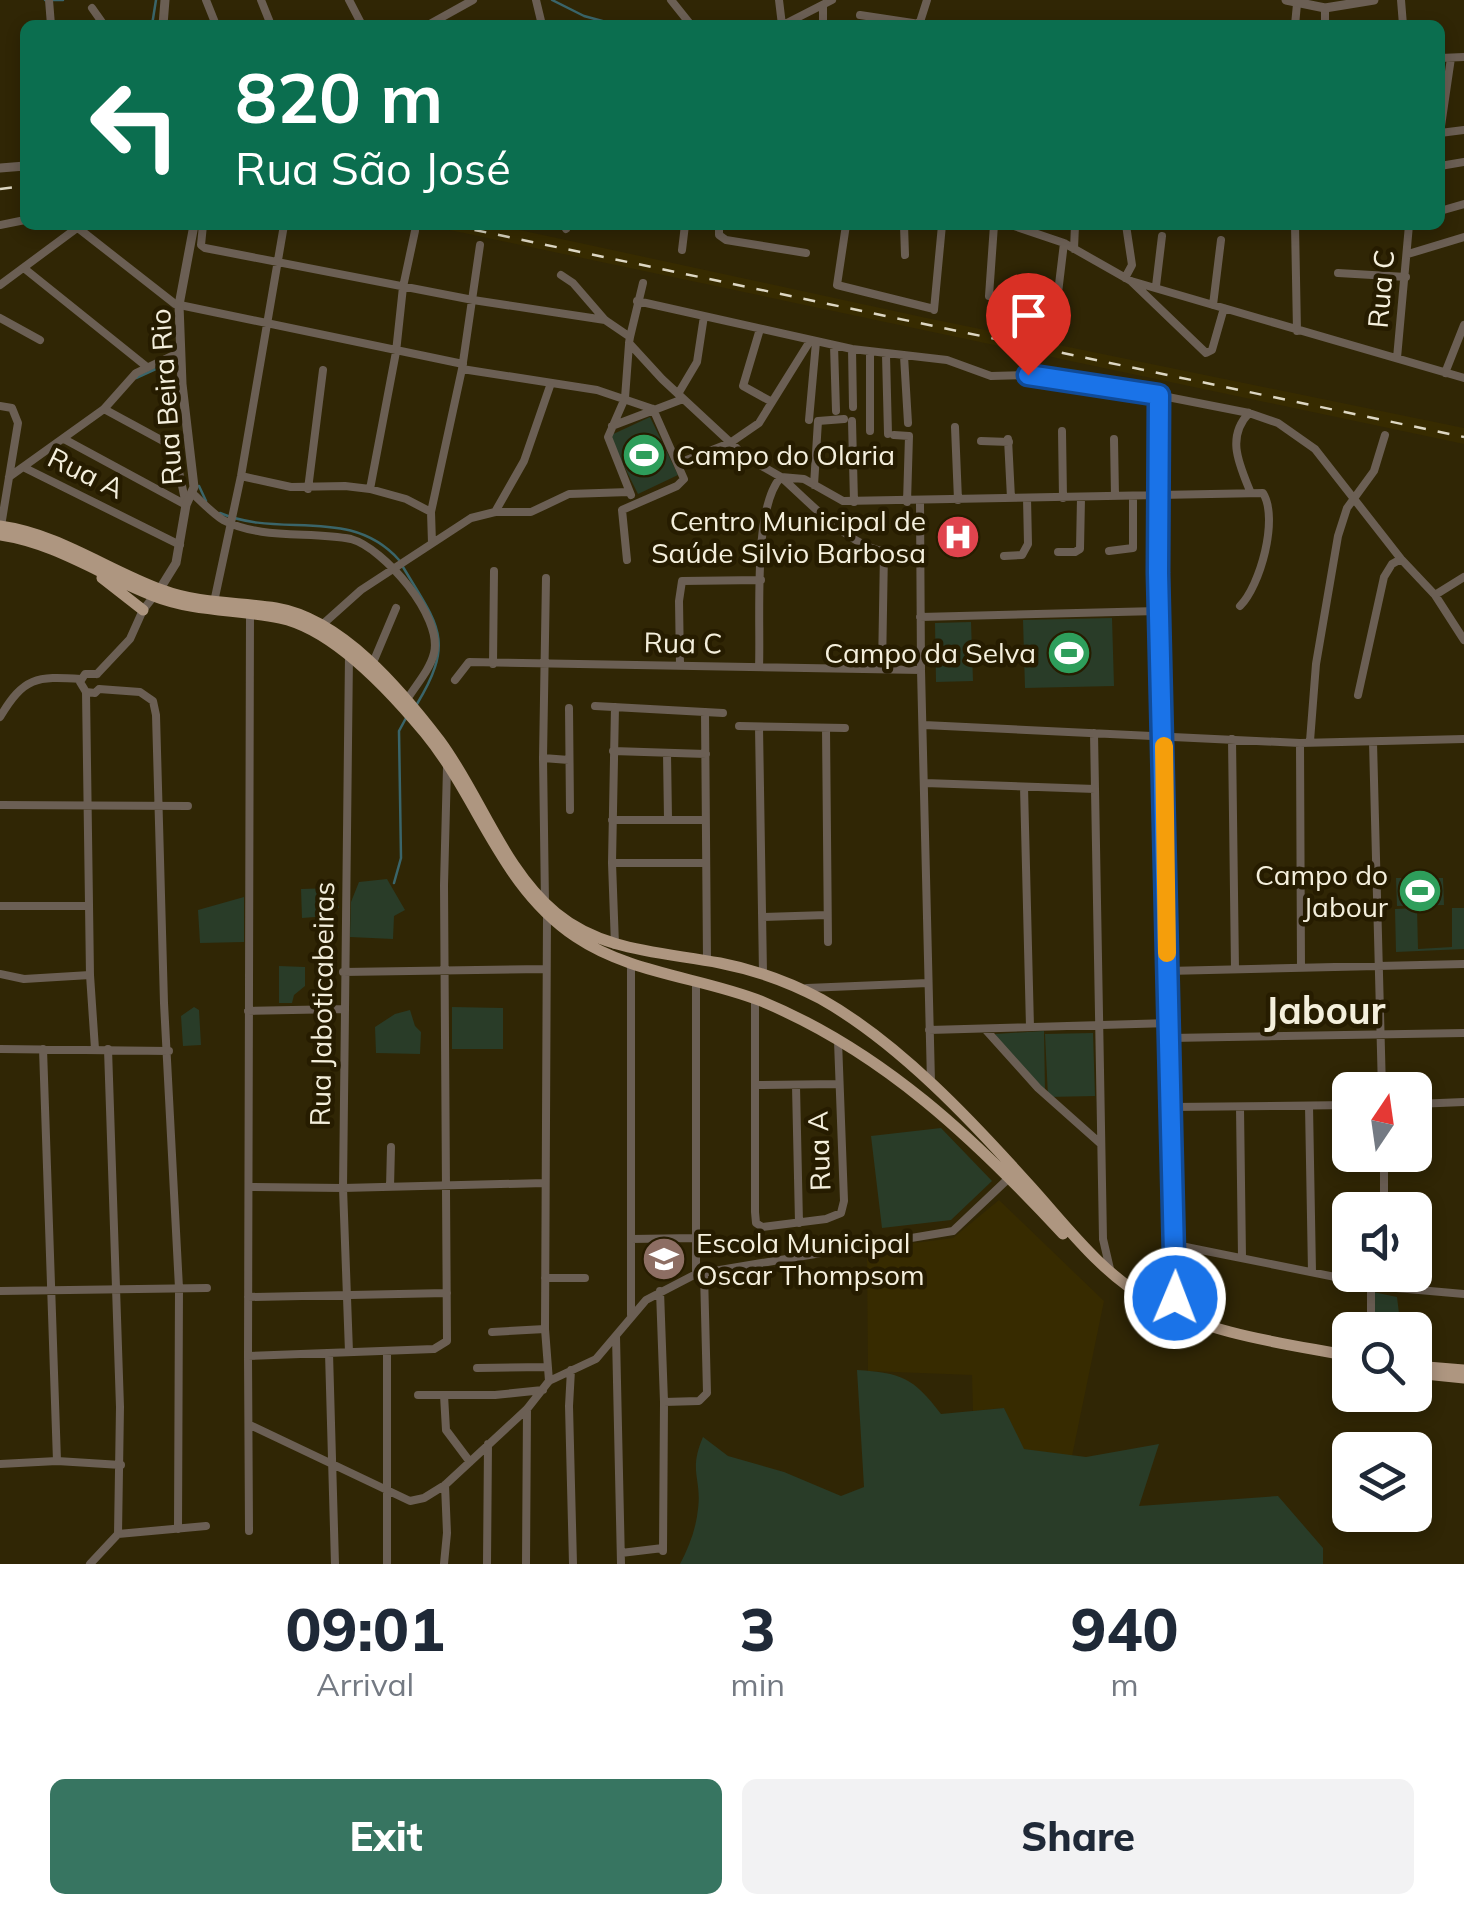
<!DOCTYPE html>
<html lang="en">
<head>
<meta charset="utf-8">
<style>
	:root { --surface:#fff; --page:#f2f2f3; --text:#1f2937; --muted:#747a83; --accent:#377561 }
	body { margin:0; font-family:Mulish,sans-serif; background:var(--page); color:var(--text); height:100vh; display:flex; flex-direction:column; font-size:38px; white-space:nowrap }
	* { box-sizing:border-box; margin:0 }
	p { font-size:32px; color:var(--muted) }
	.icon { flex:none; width:55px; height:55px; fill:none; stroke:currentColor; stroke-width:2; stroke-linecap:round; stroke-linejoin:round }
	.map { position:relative; height:1564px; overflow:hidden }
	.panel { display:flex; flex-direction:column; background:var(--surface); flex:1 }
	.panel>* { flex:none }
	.hud { position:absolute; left:20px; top:20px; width:1425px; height:210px; border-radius:15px; box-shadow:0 5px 15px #0003; background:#0b6e4f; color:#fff; overflow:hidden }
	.needle { width:65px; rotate:13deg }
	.tools { position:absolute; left:1332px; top:1072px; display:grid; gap:20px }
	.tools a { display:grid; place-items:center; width:100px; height:100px; border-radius:15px; background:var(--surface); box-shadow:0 5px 15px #0003; font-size:50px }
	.pin { position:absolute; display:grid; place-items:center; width:85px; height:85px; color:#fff; margin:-102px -42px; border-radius:50% 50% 50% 0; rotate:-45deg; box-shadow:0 0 10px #0007 }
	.pin .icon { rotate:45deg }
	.me { position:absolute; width:110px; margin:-55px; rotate:1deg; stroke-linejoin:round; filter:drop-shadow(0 0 8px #0008) }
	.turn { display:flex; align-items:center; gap:35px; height:210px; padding:0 50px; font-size:45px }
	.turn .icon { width:130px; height:130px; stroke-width:2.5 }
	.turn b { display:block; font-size:70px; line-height:85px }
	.eta { display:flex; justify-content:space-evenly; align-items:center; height:170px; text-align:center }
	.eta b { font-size:60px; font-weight:800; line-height:70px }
	.cta { display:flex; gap:20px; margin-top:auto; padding:20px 50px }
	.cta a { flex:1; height:115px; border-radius:15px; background:var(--accent); color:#fff; font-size:40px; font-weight:800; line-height:115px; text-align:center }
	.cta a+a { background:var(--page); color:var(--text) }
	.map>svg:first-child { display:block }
	.built { fill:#372b00 }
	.green { fill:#293c28 }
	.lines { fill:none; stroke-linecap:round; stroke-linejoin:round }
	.stream { stroke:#3a656a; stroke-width:2.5 }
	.minor { stroke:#6b5f54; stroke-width:8 }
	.tertiary { stroke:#6b5f54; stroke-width:9 }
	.primary { stroke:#ae9680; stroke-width:11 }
	.rail { stroke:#ddd7c3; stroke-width:2.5; stroke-dasharray:12 12; stroke-linecap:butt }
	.route-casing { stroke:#114b97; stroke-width:25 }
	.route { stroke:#1a73e8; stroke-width:18 }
	.slow { stroke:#f59e0b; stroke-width:18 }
	.labels { text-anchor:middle; stroke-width:9; stroke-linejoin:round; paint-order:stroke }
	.street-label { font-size:28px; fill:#f4efdc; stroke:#261c00 }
	.poi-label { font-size:28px; fill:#f4efdc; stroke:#261c00; text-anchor:end }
	.district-label { font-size:38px; font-weight:bold; fill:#f4efdc; stroke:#261c00 }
</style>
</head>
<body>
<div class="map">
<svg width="1464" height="1564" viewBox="0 0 1464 1564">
	<rect width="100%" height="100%" fill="#302605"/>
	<path class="built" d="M426,225h71l425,92 542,111v16z
		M999,1200l105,101 -32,155 -49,-7 -19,-41 -31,3 -1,-36 -104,-4 -1,-122 86,-11z"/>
	<path class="green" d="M650,417l28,58 -40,19 -29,-58z
		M1112,618l2,68 -89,2 -2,-68z
		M971,622l2,59 -37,1 -1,-59z
		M1396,878h47l1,27 -47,1z
		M387,879l18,31 -11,6 -1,23 -43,-2 1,-35 8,-20z
		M334,888l5,20 -14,-1 -1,5 -9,5 -13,1 -1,-29z
		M244,897v45l-44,1 -2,-33z
		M1417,908l1,41 34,-2v-39h12v41l-68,3 -1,-43z
		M279,966l26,1v19l-11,9 -2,8h-13z
		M194,1007l5,3 2,35 -18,1 -2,-30z
		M452,1007l51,1v41h-51z
		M410,1010l5,16 6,6 -1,22 -44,-1 -1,-26 20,-13z
		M1044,1031l1,61 -45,-49 -5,-9z
		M1093,1033l2,63 -47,1 -3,-63z
		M941,1128l51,53 -41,39 -69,8 -11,-92z
		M1373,1292l24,5 4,33h-27z
		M857,1370c44,3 56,7 84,44l63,-6 20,41 62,8 73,-13 -20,62 139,-10 45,52v16h-643c9,-17 16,-35 18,-55 4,-31 -10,-37 5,-72l25,19 56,16 57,24 23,-9z"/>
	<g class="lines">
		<path class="stream" d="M45,0h18
			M552,0l32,16 33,9
			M152,25l4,-25
			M136,378l33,-15
			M199,486l7,15
			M220,513c61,26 130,-8 179,47
			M403,567c34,57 53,73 14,137
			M394,883l7,-25 -2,-127 7,-13"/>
		<path class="minor" d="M49,0l2,25
			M206,0l10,25
			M261,0l10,25
			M349,0l13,25
			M536,0l6,25
			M671,0l20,25
			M779,0l3,25
			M1401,0l2,25
			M823,5v20
			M92,8l12,17
			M1325,8v17
			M860,15l66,10
			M428,25l45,-25
			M783,25l49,-25
			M919,25l8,-25
			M1295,25l2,-21
			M1440,58l24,-1
			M1440,133l11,-75
			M1440,133l24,-3
			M1440,166l24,-4
			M1440,211l24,-7
			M0,225l25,-5
			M203,225l-2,20 4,3 268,52 132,20
			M564,225l2,4
			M719,225v10l7,5 80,13
			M846,225l-9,60 97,24
			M904,225l1,30
			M1011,225l53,18 67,38 75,72 6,-3 12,-42
			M1295,225l2,106
			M78,228l97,76 288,60
			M1074,249l1,-24
			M682,250l3,-25
			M1408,254l56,-17
			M25,269l122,98
			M1338,273l68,4
			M561,275l12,8 32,37 25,17 -1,6 33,36 84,78 35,20 23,2 39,22 420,-8c16,26 -3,93 -23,113
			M1125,278l7,-13 -6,-40
			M1131,281l333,97
			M0,285l81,-60
			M1156,286l6,-50
			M989,296l5,-71
			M637,301l215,48 95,11 44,16 37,-1 99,14 122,24 29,10 37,26 86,110 34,36 29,45
			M1213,305l8,-65
			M934,310l8,-85
			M0,318l40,22
			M1054,326l10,-83
			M760,329l-17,57 29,16
			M630,337l13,-54
			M629,344l-4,54 -17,39 23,58
			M834,345l2,66
			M852,349l1,58
			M870,353v78
			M886,355l2,79
			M904,356l4,67
			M1397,358l12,-133
			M462,369l135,21 56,19
			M1445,373l19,-48
			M678,394l19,-32 7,-46
			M1159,395l-1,216 18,634 -1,69
			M0,406l12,2 6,15 -17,103
			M104,409l70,38 12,58
			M1249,413c-23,24 -10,51 1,78
			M809,420l7,-78
			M852,421l2,81
			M612,426l71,-27
			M955,427l3,73
			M1062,431l1,67
			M894,435l15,1 -2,66
			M64,439l122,66
			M1008,439l3,59
			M1114,439l1,57
			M981,441l28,1
			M679,463l51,-20 29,-20 51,-82
			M25,468l155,77
			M241,476l50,11 54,-1 25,3 36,10 25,13 1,31
			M9,477l95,-68 32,-36 44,-21
			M814,485l4,-64 26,-2
			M308,489l15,-119
			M370,489l26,-137 7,-65 12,-56
			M192,493c10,9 20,20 31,27 38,20 87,11 128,19 33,9 92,78 83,114 -4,17 -19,33 -28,48
			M920,502l1,168 10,412
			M431,512l31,-143 18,-124
			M495,512l29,-51 27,-78
			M1109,551l24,-3v-52
			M1058,552h17l5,-3 1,-51
			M1004,556l18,-1 6,-11 -1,-46
			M627,560l-5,-50 55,-24 7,-7 -31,-70
			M1435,595l29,-18
			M214,602l27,-126 43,-251
			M250,614l-2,742 186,-7 13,-8 -3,-456 3,-118
			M920,617l238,-6
			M323,624l38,-34 110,-72 24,-6h36l38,-18 60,-2
			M349,655l-6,533 6,164
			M493,664l1,-93
			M372,665l24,-57
			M680,665l-1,-64 3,-20 79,-1
			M759,667c2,-45 -7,-159 22,-190 26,23 66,67 101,74 12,2 26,1 39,1
			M882,669l2,-118
			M97,674l33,-35 13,-29 11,-14
			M455,680l14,-18 452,8
			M86,692l9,1 4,-4 41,3 13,9 3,14 8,288 15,285 -1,241
			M1358,695l26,-118 8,-13 9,-5
			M595,706l128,7
			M615,707l-3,156 3,82
			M569,708l1,102
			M705,712l2,248
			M0,717c24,-40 36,-41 81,-38
			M924,725l376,18 164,-4
			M739,726l106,2
			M759,727l4,246
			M826,728l2,214
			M1094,733l9,506 7,30
			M1232,739l3,230
			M1310,741l6,-77 22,-128 9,-28 27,-37 11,-36
			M1373,742l9,348
			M1300,743l1,224
			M613,751l93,3
			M667,753l1,66
			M543,758l26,2
			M925,783l170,6
			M1024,787l6,240
			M0,805l188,1
			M612,820h93
			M612,863h94
			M545,903l-2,-145 3,-180
			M0,906h89
			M547,916l-2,413 4,52
			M763,917l64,-2
			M1167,971l297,-7
			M343,972l202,-3
			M0,974l24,5 66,-4
			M696,982v292
			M807,988l121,-5
			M755,999v213l1,11 6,4 64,-8 15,-6 3,-12 -6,-160
			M248,1011l95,-2
			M985,1029l53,59 63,56
			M929,1030l241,-7
			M1170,1038l294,-5
			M0,1049l169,2
			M43,1049l14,412
			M95,1049l-5,-74 -4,-283 -6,-10 5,-8h12
			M108,1049l12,358 -2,127
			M756,1085l83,-1
			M796,1086l3,137
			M1415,1104l49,-2
			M1309,1106l3,166
			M1172,1107l178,-2
			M1240,1108l2,149
			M1384,1155v55
			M249,1187l94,1 202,-5
			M390,1187l1,-40
			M631,1239l65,-1
			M1176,1245l209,42 79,7
			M545,1278h40
			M1371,1284v46
			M0,1291l207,-3
			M660,1291l4,111 -1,149
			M248,1297l199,-4
			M631,1315v-351
			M492,1332l53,-3
			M616,1336l5,228
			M387,1352v212
			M329,1353l6,211
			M248,1356l1,175
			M477,1368l70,-1
			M571,1370l-2,36 4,158
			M418,1395h77l48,-5
			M444,1395l2,35 24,32
			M664,1402l35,-1 8,-8 -3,-120
			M250,1425l160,76 14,-3 21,-13 82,-76 22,-28 47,-22 50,-59 50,-26 257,-43 57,-54
			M0,1464l57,-3 64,4
			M118,1534l88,-8
			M621,1553l42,-5
			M90,1564l28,-30
			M444,1564l3,-31 -2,-48
			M487,1564l1,-120
			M526,1564l1,-155"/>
		<path class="tertiary" d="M1286,0l39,8 49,-8
			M163,25l2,-25
			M0,168l25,-2
			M158,592l18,-29 10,-58 8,-18 -12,-103 -3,-79 15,-80"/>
		<path class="primary" d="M0,526c59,8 107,44 162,64 37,14 76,12 114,18 66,11 125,82 164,133 40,54 63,128 116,172 47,39 107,39 164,50 36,7 69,19 101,36 78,44 151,122 210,188 37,41 71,87 120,114 60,34 132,42 199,55
			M0,535c56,8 102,41 154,61 41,16 83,13 126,22 53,11 111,74 145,115 55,67 76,154 151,204 55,37 124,40 185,64 121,50 214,138 302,233
			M102,578l41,32
			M1136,1300l35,21
			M1415,1366l49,4
			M1415,1373l49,5"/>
		<path class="rail" d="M0,189l25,-3
			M451,225l1013,212"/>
	</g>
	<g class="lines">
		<g class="route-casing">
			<path id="route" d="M1028,375l131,20 -1,178 17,725"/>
		</g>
		<use href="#route" class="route"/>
		<path class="slow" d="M1164,746l3,207"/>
	</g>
	<defs>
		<g id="stadium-disc" transform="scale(2.25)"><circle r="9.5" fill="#2e9e5b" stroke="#261c00"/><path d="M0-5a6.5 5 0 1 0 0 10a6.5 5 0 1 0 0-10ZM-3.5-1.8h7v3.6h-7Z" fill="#fff"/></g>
		<g id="hospital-disc" transform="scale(2.25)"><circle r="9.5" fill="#e0444e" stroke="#261c00"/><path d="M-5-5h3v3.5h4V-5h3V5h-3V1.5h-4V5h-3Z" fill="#fff"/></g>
		<g id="school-disc" transform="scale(2.25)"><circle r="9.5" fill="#8d6e63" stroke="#261c00"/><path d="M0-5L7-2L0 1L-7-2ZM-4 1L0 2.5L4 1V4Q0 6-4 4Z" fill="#fff"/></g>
	</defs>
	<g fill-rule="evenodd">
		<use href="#stadium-disc" x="644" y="455"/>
		<use href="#hospital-disc" x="958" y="537"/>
		<use href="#stadium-disc" x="1069" y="653"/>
		<use href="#stadium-disc" x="1420" y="891"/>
		<use href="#school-disc" x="664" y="1259"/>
	</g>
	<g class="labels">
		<g class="street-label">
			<text transform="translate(1381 289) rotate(-85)" y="10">Rua C</text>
			<text transform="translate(166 397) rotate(-94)" y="10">Rua Beira Rio</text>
			<text transform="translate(86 473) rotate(26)" y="10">Rua A</text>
			<text transform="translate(683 643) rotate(1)" y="10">Rua C</text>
			<text transform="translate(322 1004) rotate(-89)" y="10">Rua Jaboticabeiras</text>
			<text transform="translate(819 1151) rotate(-92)" y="10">Rua A</text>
		</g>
		<g class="poi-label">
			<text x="676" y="465" text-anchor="start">Campo do Olaria</text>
			<text x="926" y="531">Centro Municipal de<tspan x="926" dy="32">Saúde Silvio Barbosa</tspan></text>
			<text x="1036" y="663">Campo da Selva</text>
			<text x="1388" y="885">Campo do<tspan x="1388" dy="32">Jabour</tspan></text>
			<text x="696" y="1253" text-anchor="start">Escola Municipal<tspan x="696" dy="32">Oscar Thompsom</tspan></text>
		</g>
		<g class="district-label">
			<text x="1325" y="1024">Jabour</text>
		</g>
	</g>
</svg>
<div class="tools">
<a><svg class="needle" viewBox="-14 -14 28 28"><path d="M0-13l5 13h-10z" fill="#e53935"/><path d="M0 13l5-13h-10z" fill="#747a83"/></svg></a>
<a><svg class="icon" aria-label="sound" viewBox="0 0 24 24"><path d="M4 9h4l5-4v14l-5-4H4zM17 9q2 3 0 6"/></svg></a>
<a><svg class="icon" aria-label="search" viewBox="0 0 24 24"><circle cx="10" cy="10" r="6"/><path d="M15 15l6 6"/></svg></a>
<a><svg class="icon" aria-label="layers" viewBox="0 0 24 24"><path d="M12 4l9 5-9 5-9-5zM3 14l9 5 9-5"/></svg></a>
</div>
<div class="pin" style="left:1028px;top:375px;background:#d93025"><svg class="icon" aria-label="arrive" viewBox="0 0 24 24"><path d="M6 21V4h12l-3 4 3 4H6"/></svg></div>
<svg class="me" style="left:1175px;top:1298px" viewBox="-20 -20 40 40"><circle r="17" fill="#1a73e8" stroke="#fff" stroke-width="3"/><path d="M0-11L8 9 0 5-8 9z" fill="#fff"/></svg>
<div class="hud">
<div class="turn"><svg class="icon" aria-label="left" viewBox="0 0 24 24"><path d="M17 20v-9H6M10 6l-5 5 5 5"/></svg><div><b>820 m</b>Rua São José</div></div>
</div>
</div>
<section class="panel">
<div class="eta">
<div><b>09:01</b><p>Arrival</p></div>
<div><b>3</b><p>min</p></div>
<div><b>940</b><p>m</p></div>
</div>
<div class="cta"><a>Exit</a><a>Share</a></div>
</section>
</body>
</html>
